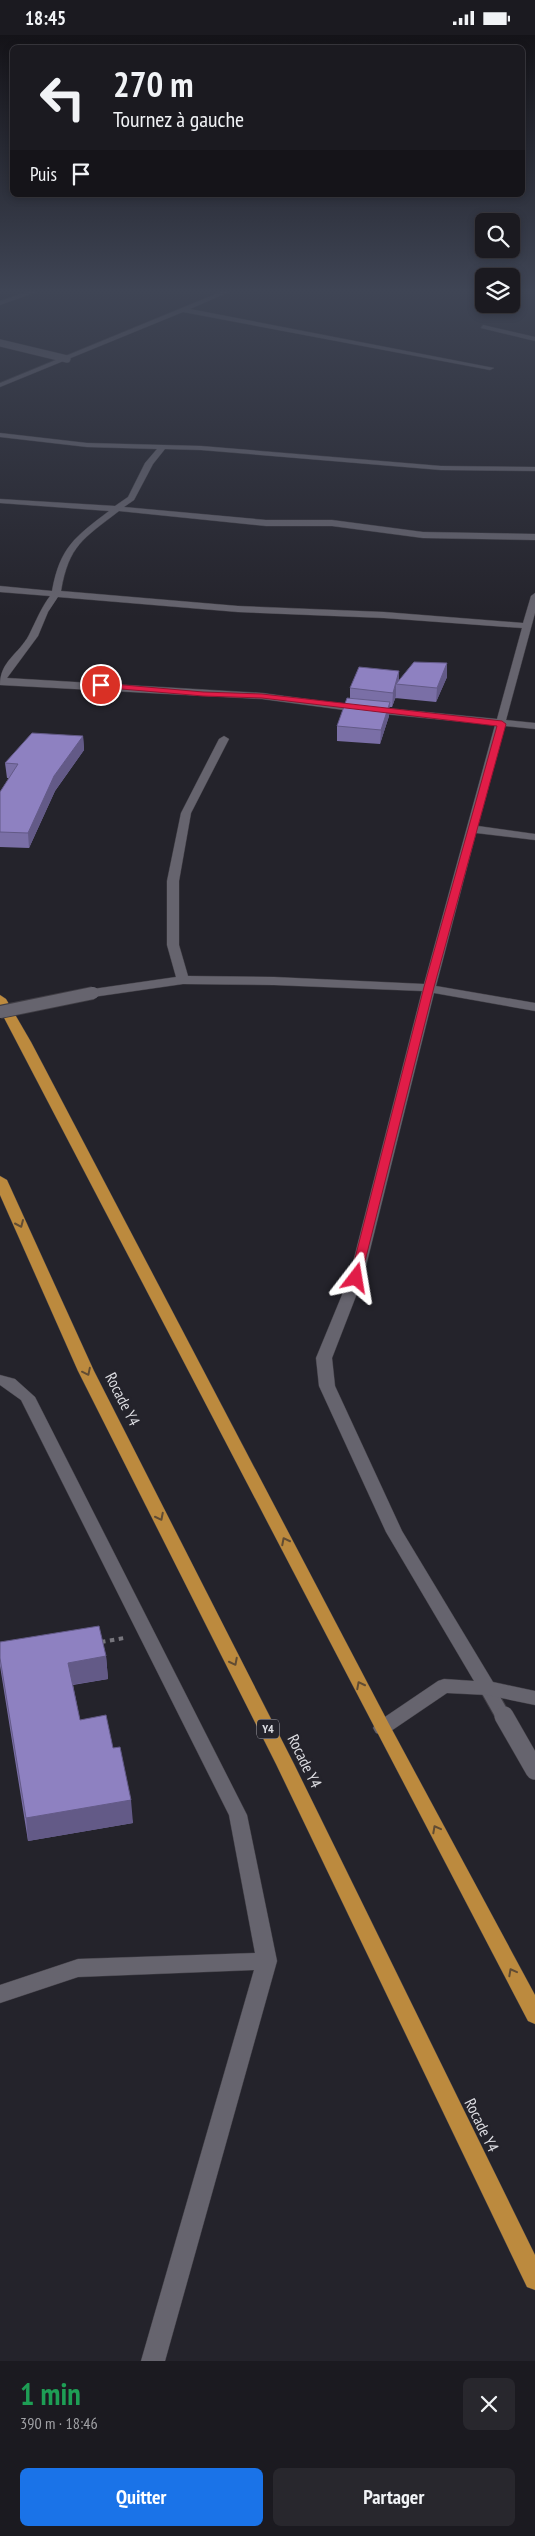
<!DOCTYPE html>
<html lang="fr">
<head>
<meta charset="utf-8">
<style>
	:root { --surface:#1b1a20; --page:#28272d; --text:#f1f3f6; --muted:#a0a1a5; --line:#39383e; --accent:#1a73e8 }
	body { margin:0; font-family:"PT Sans Narrow",sans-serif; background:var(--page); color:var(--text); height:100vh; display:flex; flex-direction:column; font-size:19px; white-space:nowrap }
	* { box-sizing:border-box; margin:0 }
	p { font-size:16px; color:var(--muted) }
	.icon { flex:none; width:28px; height:28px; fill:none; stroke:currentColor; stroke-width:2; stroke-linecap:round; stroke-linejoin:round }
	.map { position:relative; height:2326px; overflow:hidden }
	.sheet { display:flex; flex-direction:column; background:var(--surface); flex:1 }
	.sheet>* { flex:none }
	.banner { position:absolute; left:10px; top:10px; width:515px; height:152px; border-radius:8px; box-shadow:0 2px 8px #0003,0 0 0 1px var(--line); background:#1b1a20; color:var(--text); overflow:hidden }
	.fabs { position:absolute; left:475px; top:178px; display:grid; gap:10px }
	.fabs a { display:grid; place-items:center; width:45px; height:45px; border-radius:8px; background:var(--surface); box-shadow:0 2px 8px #0003,0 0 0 1px var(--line); font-size:25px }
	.pin { position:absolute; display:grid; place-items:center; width:42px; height:42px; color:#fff; margin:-21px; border:2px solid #fff; border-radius:50%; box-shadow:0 1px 5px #0007 }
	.me { position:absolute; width:55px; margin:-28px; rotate:14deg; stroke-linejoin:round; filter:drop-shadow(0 0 4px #0008) }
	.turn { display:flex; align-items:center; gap:18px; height:105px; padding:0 20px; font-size:22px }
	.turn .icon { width:65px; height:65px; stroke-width:2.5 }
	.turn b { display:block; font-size:35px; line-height:42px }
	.then { display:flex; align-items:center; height:48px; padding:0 20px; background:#0003; gap:10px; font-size:19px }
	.round { display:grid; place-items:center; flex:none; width:52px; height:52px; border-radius:8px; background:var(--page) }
	.head { display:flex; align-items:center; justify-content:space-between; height:85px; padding:0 20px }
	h1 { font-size:30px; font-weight:700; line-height:38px; color:#1e9e55 }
	.cta { display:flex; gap:10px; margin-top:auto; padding:10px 20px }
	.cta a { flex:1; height:58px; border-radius:8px; background:var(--accent); color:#fff; font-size:20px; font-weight:700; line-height:58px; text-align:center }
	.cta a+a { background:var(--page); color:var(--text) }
	.status { display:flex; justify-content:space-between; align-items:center; height:35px; padding:0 25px; background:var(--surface); direction:ltr }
	.status svg { height:14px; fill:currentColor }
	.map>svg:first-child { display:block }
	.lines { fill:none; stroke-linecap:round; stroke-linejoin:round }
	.service-far2-casing { stroke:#403e45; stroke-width:8 }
	.service-far1-casing { stroke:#403e45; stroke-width:16 }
	.service-casing { stroke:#403e45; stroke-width:20 }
	.minor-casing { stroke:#403e45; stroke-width:1 }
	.trunk-casing { stroke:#403e45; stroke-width:1 }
	.path { stroke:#76757c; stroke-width:4; stroke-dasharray:4.5 4.5; stroke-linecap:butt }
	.service-far2 { stroke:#66646e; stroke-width:7 }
	.service-far1 { stroke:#66646e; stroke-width:14 }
	.service { stroke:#66646e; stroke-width:19 }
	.minor { fill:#66646e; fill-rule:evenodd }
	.trunk { fill:#bc8a3e; fill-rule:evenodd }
	.minor-bridge-casing { stroke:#403e45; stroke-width:14; stroke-linecap:butt }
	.minor-bridge { stroke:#66646e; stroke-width:12 }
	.wall { fill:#7a6fa6 }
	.shaded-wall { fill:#635a87 }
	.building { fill:#8e81c1; stroke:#635a87 }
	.oneway { stroke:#614c33 }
	.route { fill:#e11d48; stroke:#92132f }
	.labels { text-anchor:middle; stroke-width:5; stroke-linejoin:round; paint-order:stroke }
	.shield { fill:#24232b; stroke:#a6a5ab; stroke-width:1 }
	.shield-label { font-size:12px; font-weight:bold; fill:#dddde2 }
	.near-street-label { font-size:16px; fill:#dddde2; stroke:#24232b }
</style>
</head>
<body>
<div class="status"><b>18:45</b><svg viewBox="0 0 49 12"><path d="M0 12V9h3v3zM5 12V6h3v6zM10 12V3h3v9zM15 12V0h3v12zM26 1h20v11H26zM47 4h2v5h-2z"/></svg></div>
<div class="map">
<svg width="535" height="2326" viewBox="0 0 535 2326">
	<rect width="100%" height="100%" fill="#24232b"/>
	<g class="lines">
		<g class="service-far2-casing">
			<path id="service-far2" d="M0,308l67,16"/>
		</g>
		<g class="service-far1-casing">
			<path id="service-far1" d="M487,1653l17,30"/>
		</g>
		<g class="service-casing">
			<path id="service" d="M504,1681l31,54"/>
		</g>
		<g class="minor-casing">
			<path id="minor" d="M30,256h9l-39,14v-4z
				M223,256h8l-41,18 304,59 -4,2 -307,-58 -183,75v-4z
				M483,290l52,12v4l-54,-13z
				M0,398l87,10 114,3 240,20 94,1v4l-94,-1 -240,-20 -36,-1 -12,15 -19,36 -10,7 142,13h66l91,12 112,2v6l-112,-2 -91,-12h-66l-147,-15c-36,28 -50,34 -58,80l177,15 146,6 139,11 8,-27 4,-3v20l-29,107 29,3v6l-30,-3 -27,100 57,8v6l-59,-7 -40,153 99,17v8l-101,-18 -71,285 -31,80 3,28 67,145 91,151 42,9v14l-48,-10 -40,-2 -59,40 -6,2 -6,-2 -3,-5 3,-5 62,-42 6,-2 30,2 -88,-149 -67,-146 -3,-28 33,-80 73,-287 -148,-6 -91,-1 -90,13 -6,-4 6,-4 83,-12 -9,-32v-64l14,-68 38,-74 5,-3 5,3 -38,74 -12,68v64l9,31 86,1 150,7 71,-259 -151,-15 -82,-11 -262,-14c0,-24 19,-31 29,-50 7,-14 12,-27 21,-39l-50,-4v-6l52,5c8,-44 23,-54 57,-80l-109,-8v-4l115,7 13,-9 17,-34 12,-14 -70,-2 -87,-10zM58,562l180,15 146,6 138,10 -25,91 -153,-15 -82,-11 -255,-15 31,-42 10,-24z
				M0,1340l15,4 20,18 212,418 30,146 -112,400h-24l113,-391 -176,7 -78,26v-18l78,-26 177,-6 -26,-138 -208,-415 -21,-15z"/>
		</g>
		<g class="trunk-casing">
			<path id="trunk" d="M0,960l6,4 25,43 358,682 146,271v29l-7,-3 -528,-1011z
				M0,1141l7,4 87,191 200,393 241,491v35l-8,-3 -251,-523 -198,-393 -78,-176z"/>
		</g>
		<path class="path" d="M101,1607l23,-4"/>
		<use href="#service-far2" class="service-far2"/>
		<use href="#service-far1" class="service-far1"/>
		<use href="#service" class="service"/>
		<use href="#minor" class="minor"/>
		<use href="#trunk" class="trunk"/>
		<g class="minor-bridge-casing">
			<path id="minor-bridge" d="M0,977l93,-19"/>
		</g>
		<use href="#minor-bridge" class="minor-bridge"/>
	</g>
	<path class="wall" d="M447,628v14l-11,25 -41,-4 1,-2 -4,11h-3v9l-9,28 -43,-3v-15l13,-28v-10l49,-17v9z
		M83,701l1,14 -29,41 -26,57 -29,-1v-55l9,-14h-2l-2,-15z
		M0,1607l106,14 2,23 -35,6 7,35 33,28 20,75 -105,18 -28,-175z"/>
	<path class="shaded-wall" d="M447,628v14l-11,25 1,-14z
		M399,636v13h-3v12l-4,11 1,-14z
		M390,667l-1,14 -9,28 1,-14z
		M83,701l1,14 -29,41 -26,57 -1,-15 26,-57z
		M106,1621l2,23 -38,6 -2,-22z
		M131,1765l2,23 -105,18 -2,-23z"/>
	<path class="building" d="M414,627l33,1 -10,25 -41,-4z
		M359,632l40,4 -6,22 -43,-5z
		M347,663l43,4 -9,28 -44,-4z
		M32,698l51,3 -29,40 -26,57 -28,-1v-40l18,-28 -13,-1z
		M99,1591l7,30 -38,7 12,57 26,-5 7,33 7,-1 11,53 -105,18 -26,-160v-16z"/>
	<defs><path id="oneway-chevron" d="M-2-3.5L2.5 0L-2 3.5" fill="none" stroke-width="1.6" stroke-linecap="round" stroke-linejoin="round" transform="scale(1.25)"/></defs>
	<g class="oneway">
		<use href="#oneway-chevron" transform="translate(20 1189) rotate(66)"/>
		<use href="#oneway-chevron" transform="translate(87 1337) rotate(64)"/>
		<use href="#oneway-chevron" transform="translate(160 1482) rotate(63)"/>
		<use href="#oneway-chevron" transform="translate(285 1506) rotate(-117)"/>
		<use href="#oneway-chevron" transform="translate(234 1627) rotate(63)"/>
		<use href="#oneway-chevron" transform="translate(360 1650) rotate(-117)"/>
		<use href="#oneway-chevron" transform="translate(436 1794) rotate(-118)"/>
		<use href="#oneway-chevron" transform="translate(512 1937) rotate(-118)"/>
	</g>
	<linearGradient id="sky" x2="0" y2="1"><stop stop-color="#141318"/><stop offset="0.44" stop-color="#3f4555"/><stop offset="1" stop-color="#3f4555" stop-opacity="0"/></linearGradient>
	<rect width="535" height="582" fill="url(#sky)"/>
	<path class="route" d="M101,648l102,9 59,2 240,27 4,3 -72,263 -74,294 -4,1 -6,-4 74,-291 73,-261 -235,-28 -59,-2 -105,-9v-3z"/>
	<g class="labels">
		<rect class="shield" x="257" y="1684.5" width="22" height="19" rx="4"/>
		<g class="shield-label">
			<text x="268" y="1698">Y4</text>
		</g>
		<g class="near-street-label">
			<text transform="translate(123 1364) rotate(63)" y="6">Rocade Y4</text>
			<text transform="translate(305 1726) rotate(64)" y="6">Rocade Y4</text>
			<text transform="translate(482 2090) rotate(64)" y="6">Rocade Y4</text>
		</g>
	</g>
</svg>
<div class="fabs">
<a><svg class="icon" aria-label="search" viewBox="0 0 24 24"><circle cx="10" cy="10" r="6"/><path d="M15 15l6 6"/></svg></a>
<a><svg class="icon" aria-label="layers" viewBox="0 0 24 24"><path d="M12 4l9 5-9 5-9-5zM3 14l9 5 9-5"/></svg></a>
</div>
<div class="pin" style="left:101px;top:650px;background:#d93025"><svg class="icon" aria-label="arrive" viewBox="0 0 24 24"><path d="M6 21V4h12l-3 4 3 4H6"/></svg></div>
<svg class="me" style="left:356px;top:1243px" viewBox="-20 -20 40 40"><path d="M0-17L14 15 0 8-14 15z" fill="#e11d48" stroke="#fff" stroke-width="4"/></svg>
<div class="banner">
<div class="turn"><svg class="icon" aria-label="left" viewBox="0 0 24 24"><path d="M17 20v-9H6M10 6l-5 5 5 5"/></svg><div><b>270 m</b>Tournez à gauche</div></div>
<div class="then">Puis<svg class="icon" aria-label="arrive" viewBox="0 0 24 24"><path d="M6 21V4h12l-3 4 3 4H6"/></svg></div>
</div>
</div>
<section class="sheet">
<div class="head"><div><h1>1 min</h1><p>390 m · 18:46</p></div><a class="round"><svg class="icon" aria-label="close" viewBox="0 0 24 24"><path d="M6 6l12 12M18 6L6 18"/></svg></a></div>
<div class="cta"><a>Quitter</a><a>Partager</a></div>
</section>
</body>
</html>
